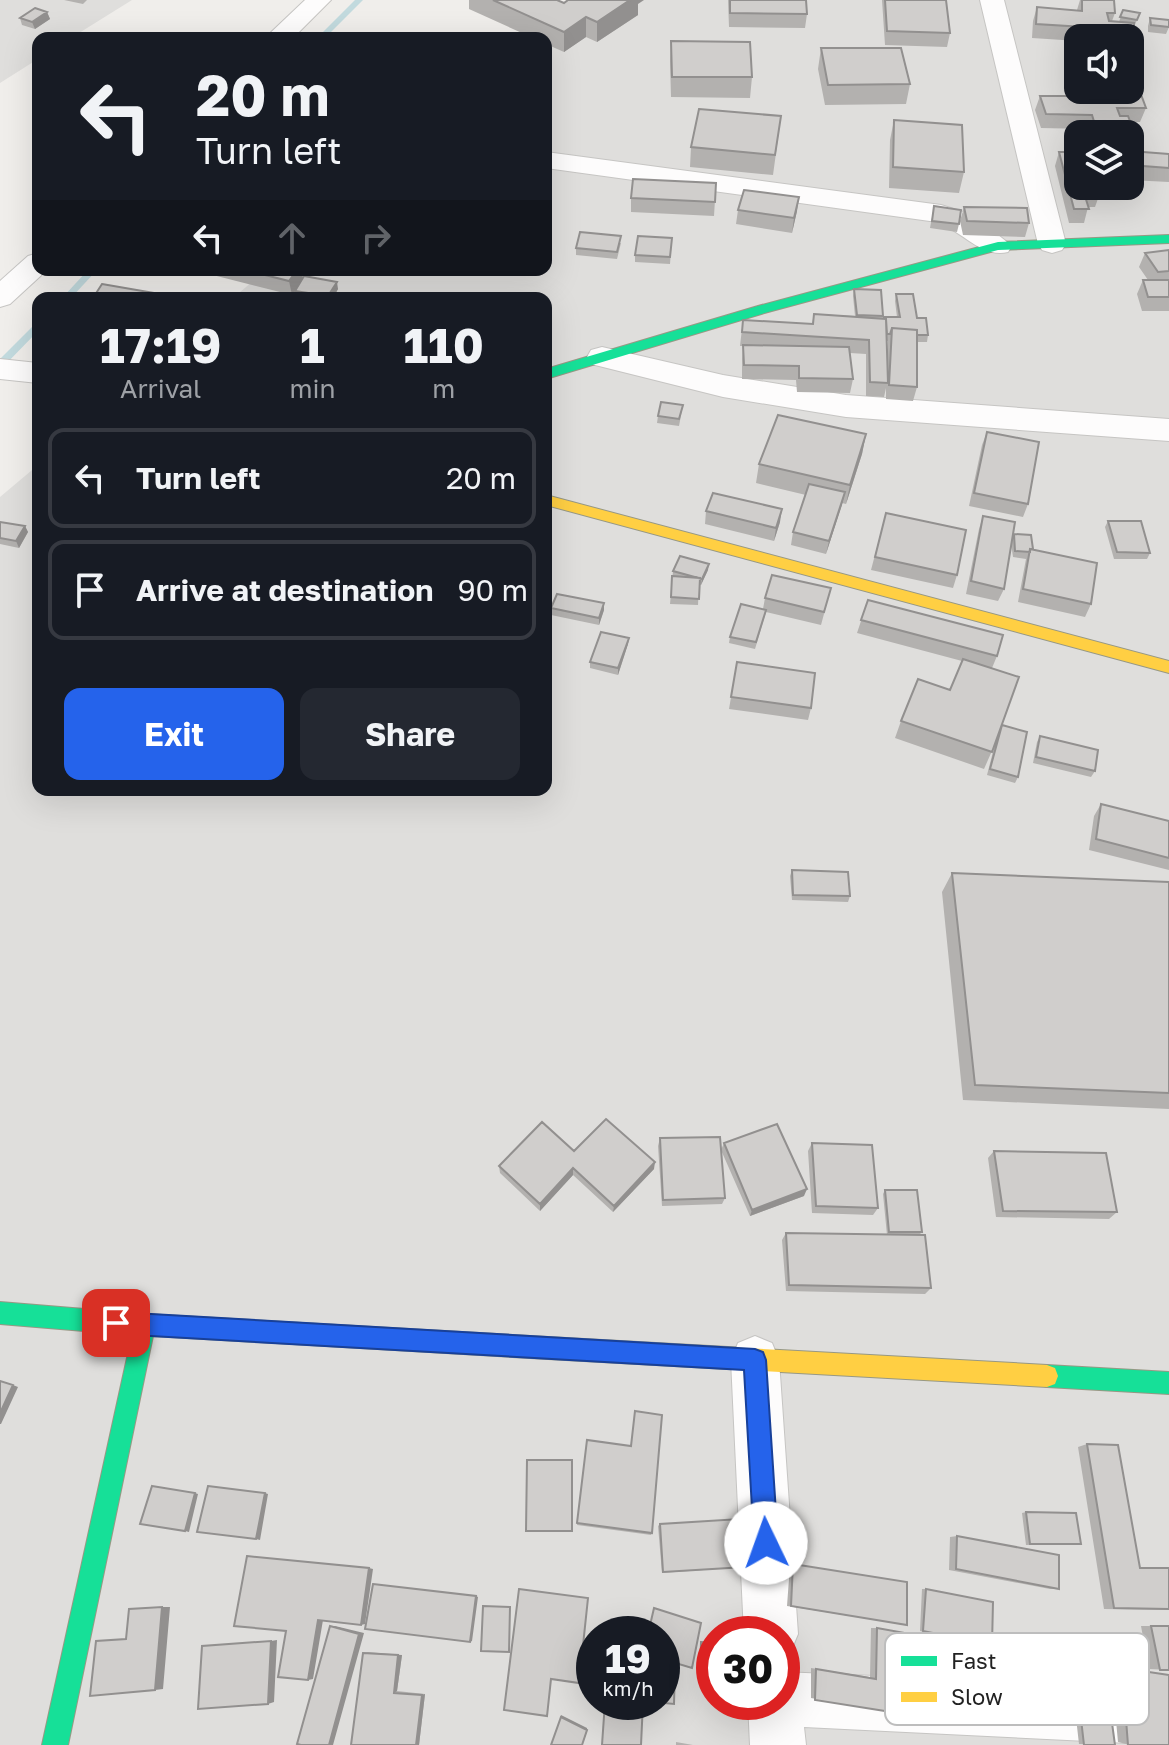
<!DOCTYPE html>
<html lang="en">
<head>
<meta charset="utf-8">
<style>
	:root { --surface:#171b24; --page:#242831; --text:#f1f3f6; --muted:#9ea1a6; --line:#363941; --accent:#2563eb }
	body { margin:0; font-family:"Golos Text",sans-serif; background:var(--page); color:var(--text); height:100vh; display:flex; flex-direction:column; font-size:30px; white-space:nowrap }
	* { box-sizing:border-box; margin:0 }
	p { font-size:26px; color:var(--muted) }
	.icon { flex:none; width:44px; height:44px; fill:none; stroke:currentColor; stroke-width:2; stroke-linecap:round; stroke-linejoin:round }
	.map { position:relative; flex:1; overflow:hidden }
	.side { position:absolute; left:32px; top:292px; width:520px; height:504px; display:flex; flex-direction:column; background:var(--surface); border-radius:16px; box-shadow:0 8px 32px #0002 }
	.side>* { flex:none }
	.banner { position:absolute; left:32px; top:32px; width:520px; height:244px; border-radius:16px; box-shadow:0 8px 32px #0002; background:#171b24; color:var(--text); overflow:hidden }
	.fabs { position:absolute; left:1064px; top:24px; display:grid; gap:16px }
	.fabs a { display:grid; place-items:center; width:80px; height:80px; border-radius:16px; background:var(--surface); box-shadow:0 8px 32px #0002; font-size:40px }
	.speed { position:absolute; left:576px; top:1616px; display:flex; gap:16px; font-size:40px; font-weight:700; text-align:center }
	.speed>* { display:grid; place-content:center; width:104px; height:104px; border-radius:50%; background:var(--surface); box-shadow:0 8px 32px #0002; line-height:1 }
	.speed small { font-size:20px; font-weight:400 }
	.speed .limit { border:12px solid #d22; background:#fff; color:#111 }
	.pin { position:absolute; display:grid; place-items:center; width:68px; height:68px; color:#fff; margin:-34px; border-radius:16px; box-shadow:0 4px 12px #0006 }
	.me { position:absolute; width:88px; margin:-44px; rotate:357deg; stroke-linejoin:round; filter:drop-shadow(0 0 6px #0008) }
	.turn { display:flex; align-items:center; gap:28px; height:168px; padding:0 32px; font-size:36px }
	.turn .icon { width:104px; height:104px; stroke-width:2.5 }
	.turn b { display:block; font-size:56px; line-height:68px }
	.lanes { display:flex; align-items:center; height:76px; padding:0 32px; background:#0003; justify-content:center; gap:40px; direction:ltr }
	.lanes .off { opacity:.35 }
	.eta { display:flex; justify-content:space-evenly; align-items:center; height:136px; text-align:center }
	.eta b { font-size:48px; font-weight:700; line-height:56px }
	.cta { display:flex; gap:16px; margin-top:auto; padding:16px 32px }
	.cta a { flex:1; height:92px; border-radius:16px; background:var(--accent); color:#fff; font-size:32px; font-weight:700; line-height:92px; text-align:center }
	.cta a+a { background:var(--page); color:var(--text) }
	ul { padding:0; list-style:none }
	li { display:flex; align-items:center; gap:24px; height:100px; margin:0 16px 12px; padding:0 16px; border:4px solid var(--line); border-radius:16px }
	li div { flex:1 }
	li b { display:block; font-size:30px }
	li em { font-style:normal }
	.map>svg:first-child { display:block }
	.residential { fill:#dfdedc; fill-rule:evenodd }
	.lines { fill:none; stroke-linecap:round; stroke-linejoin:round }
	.stream { fill:#c2dade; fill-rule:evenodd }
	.street-casing { stroke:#c6c5c3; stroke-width:2 }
	.fast-casing { stroke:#979884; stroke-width:2 }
	.slow-casing { stroke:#979884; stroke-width:2 }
	.street { fill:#fdfcfc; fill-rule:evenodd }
	.fast { fill:#16e098; fill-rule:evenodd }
	.slow { fill:#ffcf43; fill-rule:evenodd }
	.wall { fill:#b3b1af; fill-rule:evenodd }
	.shaded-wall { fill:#92908f }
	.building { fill:#d0cecc; stroke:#92908f; stroke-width:2 }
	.route { fill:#2563eb; stroke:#184099; stroke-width:2 }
	.key { fill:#fff; stroke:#bdbdbd; stroke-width:2 }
	.key-label { font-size:22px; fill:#222 }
</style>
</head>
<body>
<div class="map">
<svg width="1169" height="1745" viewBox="0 0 1169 1745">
	<rect width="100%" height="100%" fill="#f0eeeb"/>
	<path class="residential" d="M0,0h132l-61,38h-33v21l-38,24z
		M582,0h587v1745h-1169v-1248l38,-32v325h508v-492h-313l33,-28h280v-232zM1078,38h52v52h-52zM1078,134h52v52h-52zM594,1634h68v68h-68zM714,1634h68v68h-68z"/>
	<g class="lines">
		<path class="stream" d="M355,0h8l-38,38h-8z
			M88,270h9l-26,28h-9z
			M38,323v8l-35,36 -3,1v-9l35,-35z"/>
		<g class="street-casing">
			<path id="street" d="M305,0h26l-38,38h-28z
				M980,0h24l62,244 -4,6 -10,3 -10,-3 -4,-6z
				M546,152l395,53 32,10 39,31 -4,6c-26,7 -47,-22 -71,-30l-391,-54z
				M38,253v17h9l-37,34 -10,3v-26l28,-25z
				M602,347l121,28 123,20 323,24v22l-323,-24 -123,-20 -132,-33 -4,-7 4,-7z
				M0,359l38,4v20l-38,-4z
				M755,1336l17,7 7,17 19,274 -8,19 -8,3v-22h-38l-13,-274 7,-17z
				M782,1672l387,17v56l-365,-18 2,18h-56l-2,-43h34z"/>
		</g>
		<g class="fast-casing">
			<path id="fast" d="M1169,235v8l-171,7 -230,62 -222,67v-10l212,-63 240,-64z
				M0,1302l145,12 421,24 8,3 3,8 -3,8 -8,3 -413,-24 -85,409h-26l90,-410 -132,-11z
				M1047,1365l122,7v22l-122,-7 -8,-3 -3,-8 3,-8z"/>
		</g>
		<g class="slow-casing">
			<path id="slow" d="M546,495l623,166v12l-623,-168z
				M566,1338l481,27 8,3 3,8 -3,8 -8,3 -481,-27 -8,-3 -3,-8 3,-8z"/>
		</g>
		<use href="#street" class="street"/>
		<use href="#fast" class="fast"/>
		<use href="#slow" class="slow"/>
	</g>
	<path class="wall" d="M64,0h23l-4,4z
		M469,0h88l7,3 74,1v11l-41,27 -11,-5 -22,15 -18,-8v-6h-13l-64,-29z
		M728,0h78l1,14 -2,14 -76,-1z
		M882,0h64l4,33 -3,14 -62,-2z
		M1080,0h34l1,13 -3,8 7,1 4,-12 17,3 -6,14v21l-4,12v-22h-52v3l-46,-3 1,-17 4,-14 40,3z
		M47,12l3,7 -15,10 -13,-4 -2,-7z
		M1150,18l19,9 -3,7 -18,-2v-6z
		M671,41l81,36 -2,21 -79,-1 -1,-36z
		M821,48l89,36 -4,20 -81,1 -7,-36z
		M1101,90h29l16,18 -6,14h-10l5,12 -5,13v-13h-41l-2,-5 -46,-1 -6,-18 5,-14h60z
		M781,116l-8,59 -83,-8 1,-20z
		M894,120l70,52 -5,21 -70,-5 1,-48z
		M1130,151l39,3v28l-39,-2z
		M1059,152l41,41 -5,14h-7l-4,16h-15l-14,-57z
		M716,183l-2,33 -83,-4v-14z
		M934,206l25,18 -2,8 -27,-4z
		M964,207l65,16 -4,14 -62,-2 -3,-14z
		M738,210l59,1 -5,22 -56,-9z
		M672,238l-2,26 -35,-2v-7z
		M621,243l-4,16 -41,-4v-7z
		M1169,250v61h-27l-5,-17 6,-14h5l-9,-13 6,-14z
		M204,270h97l2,7 35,12 -5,9h-37l-1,-7 1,-2 -4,6 -87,-22z
		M854,289l29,27v2l14,-1 -2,-16 1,-7 21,24 11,17 -1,7h-10v45l-4,14 -27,-2v-11l-2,9 -18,-1v-42l-16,-1 3,26 -3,14 -53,-1 -1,-12 -54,-1v-20l1,-13h-3l3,-26 69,4 2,-10 41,2 -2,-20zM887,341h1l-1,27z
		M683,405l-4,21 -22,-3 1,-7z
		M987,432l41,72 -5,13 -54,-11 13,-61z
		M866,434l-4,20 -16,50 -4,-1 -16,51 -35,-9 2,-13 13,-37 -50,-12 3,-19z
		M706,511l74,11 -6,19 -69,-17z
		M886,513l71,62 -4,13 -82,-18z
		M983,516l29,22 2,-4 19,15 58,55 -6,13 -67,-15 8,-43 -13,-2 -2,-14 -7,46 -6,12 -32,-7 13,-65z
		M1108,521l42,32 -3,6h-33l-9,-32z
		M0,522l25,4 3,6 -9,16 -19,-4z
		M708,570l-7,15h-2l-1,20 -28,-1 3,-33z
		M831,588l-10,37 -55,-13 -11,37 -26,-6 1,-6 33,-28 2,-11z
		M868,600l129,56 -5,12 10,57 16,52 -3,6 -28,-8 8,-31 -11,25 -89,-31 6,-17 49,-31 12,-29 -105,-28z
		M604,603v7l-5,15 -48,-10v-7z
		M629,638l-1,6 -10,31 -28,-7v-6z
		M737,662l74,46 -3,12 -79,-11z
		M1040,736l55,35 -4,6 -58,-14 4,-21z
		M1101,804l68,17v49l-80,-20 5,-34z
		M792,870l58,26 -2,6 -56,-2 -2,-24z
		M952,873l217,9v227l-206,-9 -21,-208z
		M660,1138l65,60 -3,6 -60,2 -4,-60z
		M724,1143l80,53 -54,20 -29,-66z
		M812,1143l66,65 -5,7 -61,-2 -4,-62z
		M574,1151l80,18 -41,43 -40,-37 -33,36 -40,-38 -1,-7z
		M994,1151l123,61 -8,7 -113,-2 -8,-59z
		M885,1190l37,42 -3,3h-32l-4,-41z
		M786,1233l145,55 -6,6 -139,-3 -4,-51z
		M587,1440l44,6 21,87 -1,2 -74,-10z
		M1087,1444l53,124 29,42 -65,-1 -26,-162z
		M572,1460v72h-45l-1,-1z
		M1026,1512l55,32 -55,1 -4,-32z
		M660,1524l85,43 -83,6 -4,-47z
		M957,1536l102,53h-9l-101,-19 1,-33z
		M793,1564l114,61 -120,-19 3,-41z
		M922,1589h4l62,56 -68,-14z
		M1141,1626h28v44l-20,-1z
		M871,1628h6l27,86 -93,-16v-30l59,9z
		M368,1652l34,3 -5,36 28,3 -6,51 -56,-92z
		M1111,1667l58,8 -39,70 -12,-3z
		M1072,1683l35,3 8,59 -36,-1z
		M676,1742l17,3h-17z"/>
	<path class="shaded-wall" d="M628,0h16l-6,4v11l-41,27v-20z
		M47,12l3,7 -15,10 -3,-7z
		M586,17v20l-22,15v-20z
		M799,197l-2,14 -5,22 2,-15z
		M297,270h4l2,9 -11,16 -3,-14z
		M337,282l1,7 -5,9h-5z
		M866,434l-4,20 -16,50 4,-19z
		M845,492l-3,13 -16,49 3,-13z
		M782,509l-2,13 -6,19 2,-13z
		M25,526l3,6 -9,16 -3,-7z
		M709,564l-1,6 -7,15 1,-6z
		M604,603v7l-5,15v-7z
		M629,638l-1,6 -10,31v-7z
		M655,1162l-1,7 -41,43 1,-6z
		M573,1168v7l-33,36v-7z
		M807,1189l-3,7 -54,20 2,-6z
		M13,1385l5,2 -17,37h-1v-11z
		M195,1493l3,1 -9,38 -4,-1z
		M265,1493l3,1 -8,46 -4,-1z
		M369,1568l4,1 -8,55 -4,1z
		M476,1596l2,1 -6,44 -2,1z
		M162,1607h8l-7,82 -8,1z
		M318,1620h5l-10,59 -5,1z
		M330,1626h5l29,7 -31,112h-4z
		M277,1640l-3,62 -6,2 3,-63z
		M398,1655h4l-5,36 -3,2z
		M425,1694l-6,51h-3l6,-50z
		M561,1715l26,13v2l-26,-13z"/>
	<path class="building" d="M493,0h64l7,3 4,-3h62l-33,22 -11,-5 -22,15z
		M730,0h76l1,14 -77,-1z
		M885,0h61l4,33 -63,-2z
		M1082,0h32l1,13h-8l2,8 25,2v25l-4,-1v-9h-29l-1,-10 -64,-4 1,-17 45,4z
		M35,8l12,4 -15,10 -12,-4z
		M1123,10l17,3 -3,7 -17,-3z
		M1150,18l19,2v7l-18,-2z
		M671,41l79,1 2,35h-80z
		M821,48h80l9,36 -82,1z
		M1130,81h6l10,27h-29l3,8h8l7,18h-37l-6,-19 -46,-1 -6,-18h70l-3,-6h23z
		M699,109l82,7 -6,39 -84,-8z
		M894,120l68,5 2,47 -71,-5z
		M1130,151l39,3v14l-39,-3z
		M1059,152h19v34h20l2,7h-16l5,16h-15z
		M633,179l83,4 -1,19 -84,-4z
		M744,190l55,7 -5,21 -56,-8z
		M934,206l27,4 -2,14 -27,-3z
		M964,207l63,1 2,15 -62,-2z
		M580,232l41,4 -4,16 -41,-4z
		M638,236l34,2 -2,19 -35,-2z
		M1169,250v21l-11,1 -13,-19z
		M245,270h52l-8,11z
		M304,276l33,6 -9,14 -33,-5z
		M1143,280h26v17h-21z
		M102,284l81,14h-90z
		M854,289l27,1 2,26 -26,-1z
		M896,294h17l4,24h9l2,17h-11v-5l-25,-2 -2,6h-3l-1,-15 -2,-1v-1h16z
		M814,314l72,5 2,64 -18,-1 -1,-42 -127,-8 1,-12 70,4z
		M892,328l25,2v57l-28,-2z
		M743,345l106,2 4,32 -54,-1v-12l-55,-1z
		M661,402l22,3 -4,14 -21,-3z
		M778,415l88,19 -16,51 -91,-21z
		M987,432l52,10 -11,62 -54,-11z
		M809,484l36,8 -16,49 -36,-9z
		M713,493l69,16 -6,19 -70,-17z
		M886,513l80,17 -9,45 -82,-18z
		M983,516l32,6 -11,67 -33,-8z
		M1108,521h33l9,32 -33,-1z
		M0,522l25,4 -9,15 -16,-3z
		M1014,534l17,1 2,14h-3v3l-15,-1z
		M1030,549l67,14 -6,41 -68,-15z
		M680,556l29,8 -7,15 -29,-8z
		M772,575l59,13 -7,24 -59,-14z
		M672,576l28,2 -1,21 -28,-2z
		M557,594l47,9 -5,15 -48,-10z
		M868,600l135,35 -6,21 -136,-36z
		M741,604l25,6 -10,32 -26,-5z
		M601,632l28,6 -11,30 -28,-6z
		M963,659l56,18 -27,75 -91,-31 17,-42 32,11z
		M737,662l78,11 -4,35 -80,-11z
		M1002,725l25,7 -9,45 -28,-8z
		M1040,736l58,14 -3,21 -59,-14z
		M1101,804l68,17v37l-73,-19z
		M792,870l56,2 2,24 -57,-1z
		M952,873l217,9v211l-194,-8z
		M606,1119l49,43 -41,44 -41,-38 -33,36 -41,-38 43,-44 32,29z
		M777,1124l30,65 -55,21 -28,-67z
		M720,1137l5,61 -62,2 -3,-62z
		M812,1143l60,2 6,63 -62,-2z
		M994,1151l112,2 11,59 -114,-1z
		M885,1190h32l5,42h-33z
		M786,1233l139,2 6,53 -142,-3z
		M0,1381l13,4 -13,28z
		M635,1411l27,4 -10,118 -75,-10 10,-83 44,6z
		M1087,1444l31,1 22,123h29v41l-55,-1z
		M527,1460h45v71h-46z
		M152,1486l43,7 -10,38 -45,-7z
		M208,1486l57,7 -9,46 -59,-7z
		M1026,1512l50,1 5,31h-51z
		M740,1519l5,48 -82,5 -3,-48z
		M957,1536l102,19v34l-103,-20z
		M247,1556l122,12 -8,57 -43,-5 -10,60 -30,-3 8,-46 -52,-5z
		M793,1564l114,18v43l-116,-19z
		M373,1584l103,12 -6,46 -105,-13z
		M519,1589l69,9 -9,85 -28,-4 -4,37 -43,-6z
		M926,1589l67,13 -1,43 -69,-14z
		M483,1606l27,1 -1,45 -28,-1z
		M162,1607l-7,83 -65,6 6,-55 30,-2 3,-30z
		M654,1608l47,15 -9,45 -30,-9v-25h-14z
		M330,1626l29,8 -30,111h-28l-4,-1z
		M1151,1626h18v44h-9z
		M877,1628l28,5 -1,81 -89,-14 1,-31 60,10z
		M271,1641l-3,63 -70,5 4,-63z
		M701,1642l13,1v35l-14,-2z
		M363,1653l35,2 -4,38 28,2 -6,50h-65z
		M662,1667l13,1 -1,36 -21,-2h9z
		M1122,1668l47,7v70h-41z
		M1077,1684l30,2 8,59h-31z
		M605,1702h38l-2,43h-39z
		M561,1717l26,13 -5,15h-31z"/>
	<path class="route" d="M116,1312l639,37 8,3 3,8 12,183 -4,8 -8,3 -9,-3 -3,-8 -10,-173 -628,-36 -8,-3 -3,-8 3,-8z"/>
	<rect x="885" y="1633" width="264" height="92" rx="12" class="key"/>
	<rect x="901" y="1656" width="36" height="10" fill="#16e098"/>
	<rect x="901" y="1692" width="36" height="10" fill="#ffcf43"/>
	<g class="key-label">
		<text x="951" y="1669">Fast</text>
		<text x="951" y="1705">Slow</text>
	</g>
</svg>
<div class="fabs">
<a><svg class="icon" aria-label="sound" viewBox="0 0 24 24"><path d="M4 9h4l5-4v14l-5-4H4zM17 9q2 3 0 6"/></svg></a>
<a><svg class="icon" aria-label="layers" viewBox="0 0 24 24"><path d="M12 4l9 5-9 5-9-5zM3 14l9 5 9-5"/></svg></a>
</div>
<div class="speed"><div>19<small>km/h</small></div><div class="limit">30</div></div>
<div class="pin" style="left:116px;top:1323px;background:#d93025"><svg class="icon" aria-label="arrive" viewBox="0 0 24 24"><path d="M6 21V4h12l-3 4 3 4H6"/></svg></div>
<svg class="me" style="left:766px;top:1543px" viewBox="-20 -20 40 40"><circle r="19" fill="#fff"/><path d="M0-13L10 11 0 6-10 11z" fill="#2563eb"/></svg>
<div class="banner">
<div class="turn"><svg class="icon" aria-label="left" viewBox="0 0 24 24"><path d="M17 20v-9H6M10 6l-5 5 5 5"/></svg><div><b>20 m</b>Turn left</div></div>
<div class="lanes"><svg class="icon" aria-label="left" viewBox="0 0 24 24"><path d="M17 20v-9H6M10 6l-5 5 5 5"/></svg><svg class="icon off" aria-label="ahead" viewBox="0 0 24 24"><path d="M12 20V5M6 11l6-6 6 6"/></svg><svg class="icon off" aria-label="right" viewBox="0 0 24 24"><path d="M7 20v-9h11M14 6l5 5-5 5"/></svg></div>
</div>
<section class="side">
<div class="eta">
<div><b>17:19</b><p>Arrival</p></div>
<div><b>1</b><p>min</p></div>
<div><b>110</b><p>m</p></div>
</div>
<ul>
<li><svg class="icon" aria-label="left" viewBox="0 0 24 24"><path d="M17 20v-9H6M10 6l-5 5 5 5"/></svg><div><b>Turn left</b></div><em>20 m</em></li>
<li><svg class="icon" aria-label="arrive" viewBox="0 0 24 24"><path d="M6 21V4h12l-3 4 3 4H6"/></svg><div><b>Arrive at destination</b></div><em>90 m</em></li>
</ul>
<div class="cta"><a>Exit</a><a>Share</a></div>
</section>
</div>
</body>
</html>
